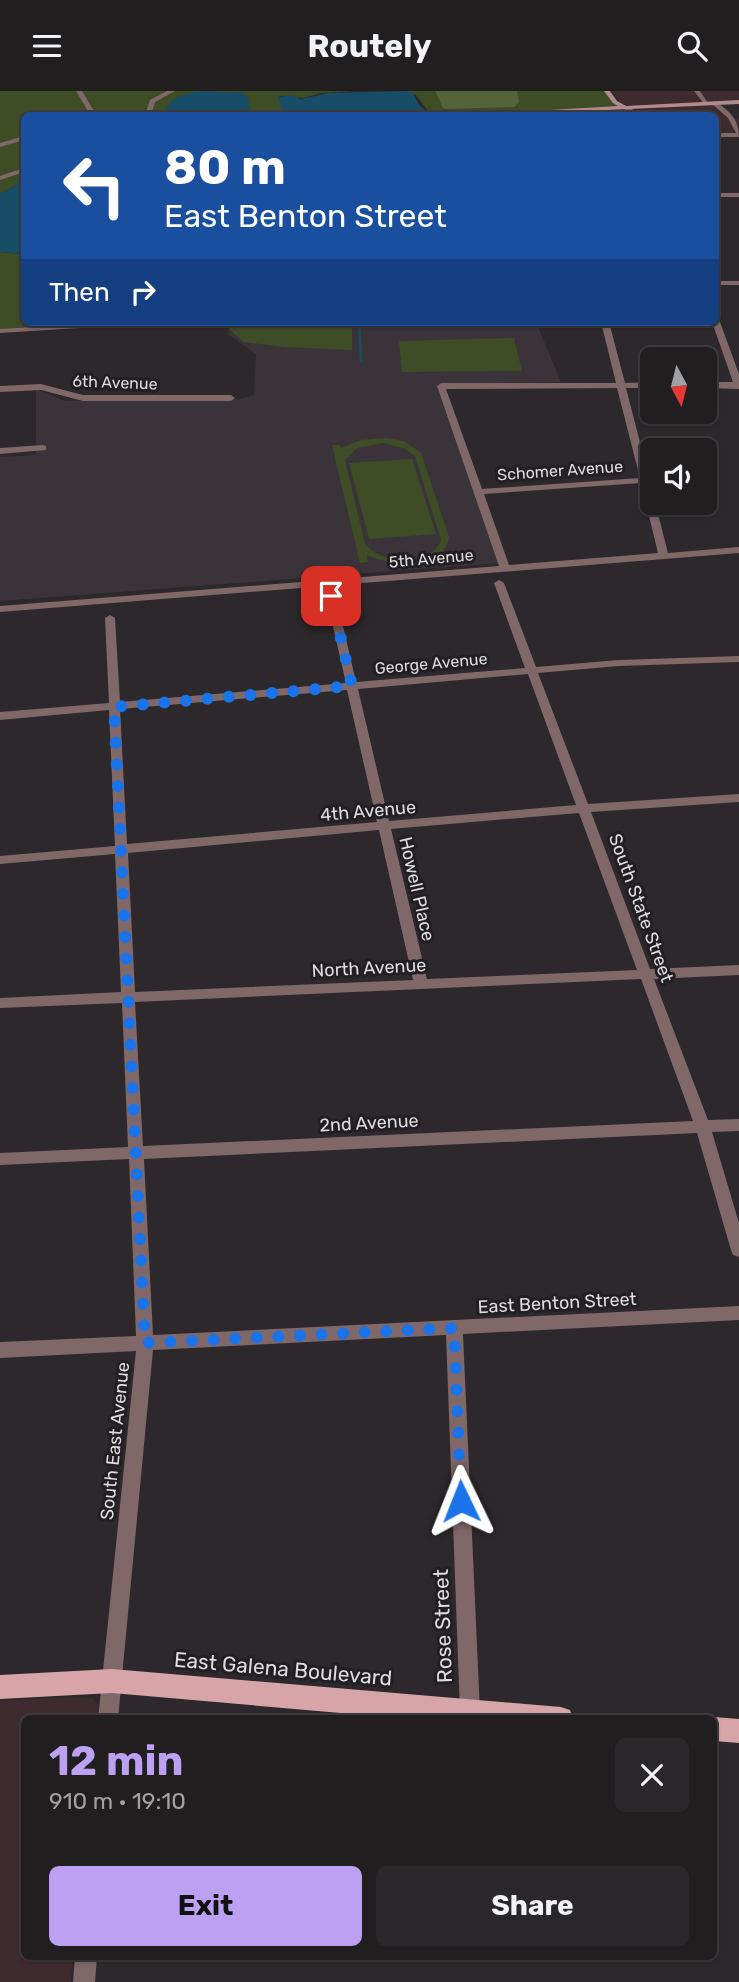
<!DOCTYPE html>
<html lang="en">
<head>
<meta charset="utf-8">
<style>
	:root { --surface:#211e20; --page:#292729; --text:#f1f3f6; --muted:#a2a2a5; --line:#3e3c3e; --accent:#bca0f2 }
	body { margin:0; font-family:Rubik,sans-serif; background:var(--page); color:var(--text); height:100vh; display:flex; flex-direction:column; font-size:26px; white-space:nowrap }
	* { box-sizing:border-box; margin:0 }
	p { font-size:23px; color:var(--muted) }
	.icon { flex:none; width:38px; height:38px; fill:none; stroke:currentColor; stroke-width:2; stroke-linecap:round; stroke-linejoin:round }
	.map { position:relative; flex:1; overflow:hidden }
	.side { position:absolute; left:21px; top:1624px; width:696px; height:245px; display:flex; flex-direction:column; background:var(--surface); border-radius:10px; box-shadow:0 2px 5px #0004,0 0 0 2px var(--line) }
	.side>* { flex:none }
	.top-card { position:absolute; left:21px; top:21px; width:698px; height:214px; border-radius:10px; box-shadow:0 2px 5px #0004,0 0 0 2px var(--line); background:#1a4fa0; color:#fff; overflow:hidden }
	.needle { width:46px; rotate:173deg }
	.controls { position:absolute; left:640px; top:256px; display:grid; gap:14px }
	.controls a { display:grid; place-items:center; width:77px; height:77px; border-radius:10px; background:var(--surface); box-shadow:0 2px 5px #0004,0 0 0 2px var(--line); font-size:35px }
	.pin { position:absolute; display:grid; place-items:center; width:60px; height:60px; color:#fff; margin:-30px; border-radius:14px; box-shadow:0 4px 10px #0006 }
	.me { position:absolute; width:77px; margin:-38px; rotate:358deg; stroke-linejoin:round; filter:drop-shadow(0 0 5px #0008) }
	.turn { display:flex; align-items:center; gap:24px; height:147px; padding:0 28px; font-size:32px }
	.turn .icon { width:91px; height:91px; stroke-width:2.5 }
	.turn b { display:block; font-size:49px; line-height:60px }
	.then { display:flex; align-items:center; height:66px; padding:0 28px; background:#0003; gap:14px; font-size:26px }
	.round { display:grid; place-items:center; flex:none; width:74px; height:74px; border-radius:10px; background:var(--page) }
	.headline { display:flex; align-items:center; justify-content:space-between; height:119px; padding:0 28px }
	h1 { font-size:42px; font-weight:700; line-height:52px; color:var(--accent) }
	.primary-button { display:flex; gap:14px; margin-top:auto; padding:14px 28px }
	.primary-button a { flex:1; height:80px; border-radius:10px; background:var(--accent); color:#111; font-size:28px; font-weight:700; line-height:80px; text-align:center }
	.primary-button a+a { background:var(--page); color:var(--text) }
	header { display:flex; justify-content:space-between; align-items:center; height:91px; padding:0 28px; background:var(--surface); font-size:32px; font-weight:700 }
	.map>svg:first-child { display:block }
	.commercial { fill:#3e2b30 }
	.built { fill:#3b333a }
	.green { fill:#3e4d26; fill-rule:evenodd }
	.forest { fill:#536438 }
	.water { fill:#174d66 }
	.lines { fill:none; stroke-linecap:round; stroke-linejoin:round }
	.stream { stroke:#174d66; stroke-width:2.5 }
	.street { fill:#806869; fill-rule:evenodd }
	.secondary { fill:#b18a8d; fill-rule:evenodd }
	.primary { fill:#d7a5a8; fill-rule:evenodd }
	.route { stroke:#1a73e8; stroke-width:12; stroke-dasharray:0 21.6 }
	.labels { text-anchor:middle; stroke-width:6; stroke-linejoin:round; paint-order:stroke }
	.far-street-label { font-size:16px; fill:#dedcde; stroke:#221f22 }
	.street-label { font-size:18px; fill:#dedcde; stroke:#221f22 }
	.near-street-label { font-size:21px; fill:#dedcde; stroke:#221f22 }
</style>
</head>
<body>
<header><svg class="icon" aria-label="menu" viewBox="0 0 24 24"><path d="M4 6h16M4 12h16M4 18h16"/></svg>Routely<svg class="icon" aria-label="search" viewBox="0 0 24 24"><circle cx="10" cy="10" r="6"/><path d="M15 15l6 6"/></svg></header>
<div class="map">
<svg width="739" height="1891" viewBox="0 0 739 1891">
	<rect width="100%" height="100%" fill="#2c282b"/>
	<path class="commercial" d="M612,0h127v9l-26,2 22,16h4v15l-23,1v-19h-73l-22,-11z
		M74,1606l19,2 4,4 1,15 -74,1v238h49l-2,25h-71v-281z"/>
	<path class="built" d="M227,231h309l25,60 -124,2 62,179 -499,38v-144l36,-2v-66l29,12 176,-2 13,-4 2,-41 -27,-19z"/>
	<path class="green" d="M0,0h353l-31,2 -19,5 -24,-2 5,19h-260v65l-24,14z
		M404,0h202l9,11 11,6 -81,5 2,2h-116l-15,-20z
		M0,161l24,2v68h39l-1,2 -62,5z
		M229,231h123v28l-68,-3 -40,-5 -14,-12z
		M514,247l8,33 -120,1 -3,-31z
		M386,347l18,3 17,12 28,84c-4,33 -60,29 -82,18l1,7 -8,1 -28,-118h8l1,3 20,-8zM384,352l21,6 10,7 26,84c-11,28 -59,25 -76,4l-20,-84 12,-12z
		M412,368l24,75 -67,5 -20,-76z"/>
	<path class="forest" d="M435,0h82l2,11 -5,5 -67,2 -4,-1z"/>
	<path class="water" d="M200,0l44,2 4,5 3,17h-86c2,-17 18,-21 35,-24z
		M404,0l9,2 6,12 13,10h-148l-6,-18 13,-2 10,4 27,-6z
		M24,89v74l-24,-2v-58z"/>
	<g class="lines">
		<path class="stream" d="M359,231l2,38"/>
		<path class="street" d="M76,0h6l12,20 -2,4h-6l2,-4z
			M167,0h8l-20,11 -4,13h-6l5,-15z
			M694,0h6l9,14h-4z
			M714,10c15,9 25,18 25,36h-23v-4h20l-8,-15 -17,-15z
			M626,15l15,8 1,1h-7l-11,-6z
			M24,45v4l-24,7v-4z
			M24,77v4l-24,8v-4z
			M716,102h23v4h-23z
			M716,190h23v4h-23z
			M716,229l4,2 19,52v15l-34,-1v-6h28l-21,-60h4z
			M105,231h43l-4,2 -144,9v-4z
			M601,231h8l16,61 28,-1v6h-27l27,105v9h2l13,51 71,-6v6l-739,59v-6l499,-40 -62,-180 4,-3h175zM617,297l23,90 -158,11 -36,-100zM641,392l17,70 -149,12 -25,-71z
			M41,293l42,11h148l4,3 -4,3h-148l-42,-11 -41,2v-6z
			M43,354l3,1v4l-46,4v-6z
			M499,489l5,3 32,84 83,-7 120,-4v6l-120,4 -81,7 50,131 151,-10v8l-148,10 59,157 89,-4v10l-85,4 54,141 31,-1v12l-27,1 27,91v34l-6,-2 -2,-5 -34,-117 -553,26 9,176 586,-29v14l-276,14 17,378 -3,7h-14l-3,-7 -14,-377 -293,15 -35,369h-20l38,-368 -136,7v-16l136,-6 -7,-177 -129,6v-12l128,-6 -6,-144 -122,5v-10l121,-6 -6,-138 -115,10v-8l115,-10 -6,-136 -109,10v-8l109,-9 -4,-85 5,-3 5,3 5,84 226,-19 -20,-87 5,-3 5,3 20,86 169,-14 -31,-85zM528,583l48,131 -187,16 -31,-132zM347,599l30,132 -250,22 -7,-135zM579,722l58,157 -210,9 -36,-150zM379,739l34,150 -278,12 -7,-139zM641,888l52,142 -550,25 -8,-144z
			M75,1866h22l-2,25h-22z"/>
		<path class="secondary" d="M604,0h6l7,10 9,5 113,-6v4l-241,11h-32l152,-9 -5,-3z"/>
		<path class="primary" d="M112,1578l449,38 9,3 3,9h-163l-298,-26 -112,6v-24z
			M714,1626l25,2v24l-25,-2v-22h-5z"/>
	</g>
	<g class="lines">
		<path class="route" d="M331,505l21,90 -238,21 31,636 309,-15 7,173"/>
	</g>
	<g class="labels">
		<g class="far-street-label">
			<text transform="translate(115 291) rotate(2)" y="6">6th Avenue</text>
			<text transform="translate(560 379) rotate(-4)" y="6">Schomer Avenue</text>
			<text transform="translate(431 467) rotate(-5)" y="6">5th Avenue</text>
			<text transform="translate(431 572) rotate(-5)" y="6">George Avenue</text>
		</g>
		<g class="street-label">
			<text transform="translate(368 720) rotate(-5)" y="6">4th Avenue</text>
			<text transform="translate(417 798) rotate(77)" y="6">Howell Place</text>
			<text transform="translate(641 817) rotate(70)" y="6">South State Street</text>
			<text transform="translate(369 877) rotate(-3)" y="6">North Avenue</text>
			<text transform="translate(369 1032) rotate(-3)" y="6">2nd Avenue</text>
			<text transform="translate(557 1212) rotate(-3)" y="6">East Benton Street</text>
			<text transform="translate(115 1350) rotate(-84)" y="6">South East Avenue</text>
		</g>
		<g class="near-street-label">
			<text transform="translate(443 1535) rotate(-92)" y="7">Rose Street</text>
			<text transform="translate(283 1578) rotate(5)" y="7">East Galena Boulevard</text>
		</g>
	</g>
</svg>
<div class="controls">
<a><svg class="needle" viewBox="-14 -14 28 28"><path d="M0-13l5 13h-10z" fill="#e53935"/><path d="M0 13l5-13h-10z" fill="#a2a2a5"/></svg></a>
<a><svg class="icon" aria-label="sound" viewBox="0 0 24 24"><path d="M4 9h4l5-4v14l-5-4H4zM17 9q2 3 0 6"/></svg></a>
</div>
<div class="pin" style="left:331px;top:505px;background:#d93025"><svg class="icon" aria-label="arrive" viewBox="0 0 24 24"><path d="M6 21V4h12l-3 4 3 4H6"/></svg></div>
<svg class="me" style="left:461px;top:1410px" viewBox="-20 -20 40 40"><path d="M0-17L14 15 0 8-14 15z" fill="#1a73e8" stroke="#fff" stroke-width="4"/></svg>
<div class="top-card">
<div class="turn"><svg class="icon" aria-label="left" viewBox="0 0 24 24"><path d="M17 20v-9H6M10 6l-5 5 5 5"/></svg><div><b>80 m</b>East Benton Street</div></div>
<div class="then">Then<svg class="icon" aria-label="right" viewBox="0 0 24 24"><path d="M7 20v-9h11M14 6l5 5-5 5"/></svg></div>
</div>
<section class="side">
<div class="headline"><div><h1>12 min</h1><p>910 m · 19:10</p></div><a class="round"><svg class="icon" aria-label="close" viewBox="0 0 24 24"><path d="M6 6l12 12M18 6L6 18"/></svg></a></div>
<div class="primary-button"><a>Exit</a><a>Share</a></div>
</section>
</div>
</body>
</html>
